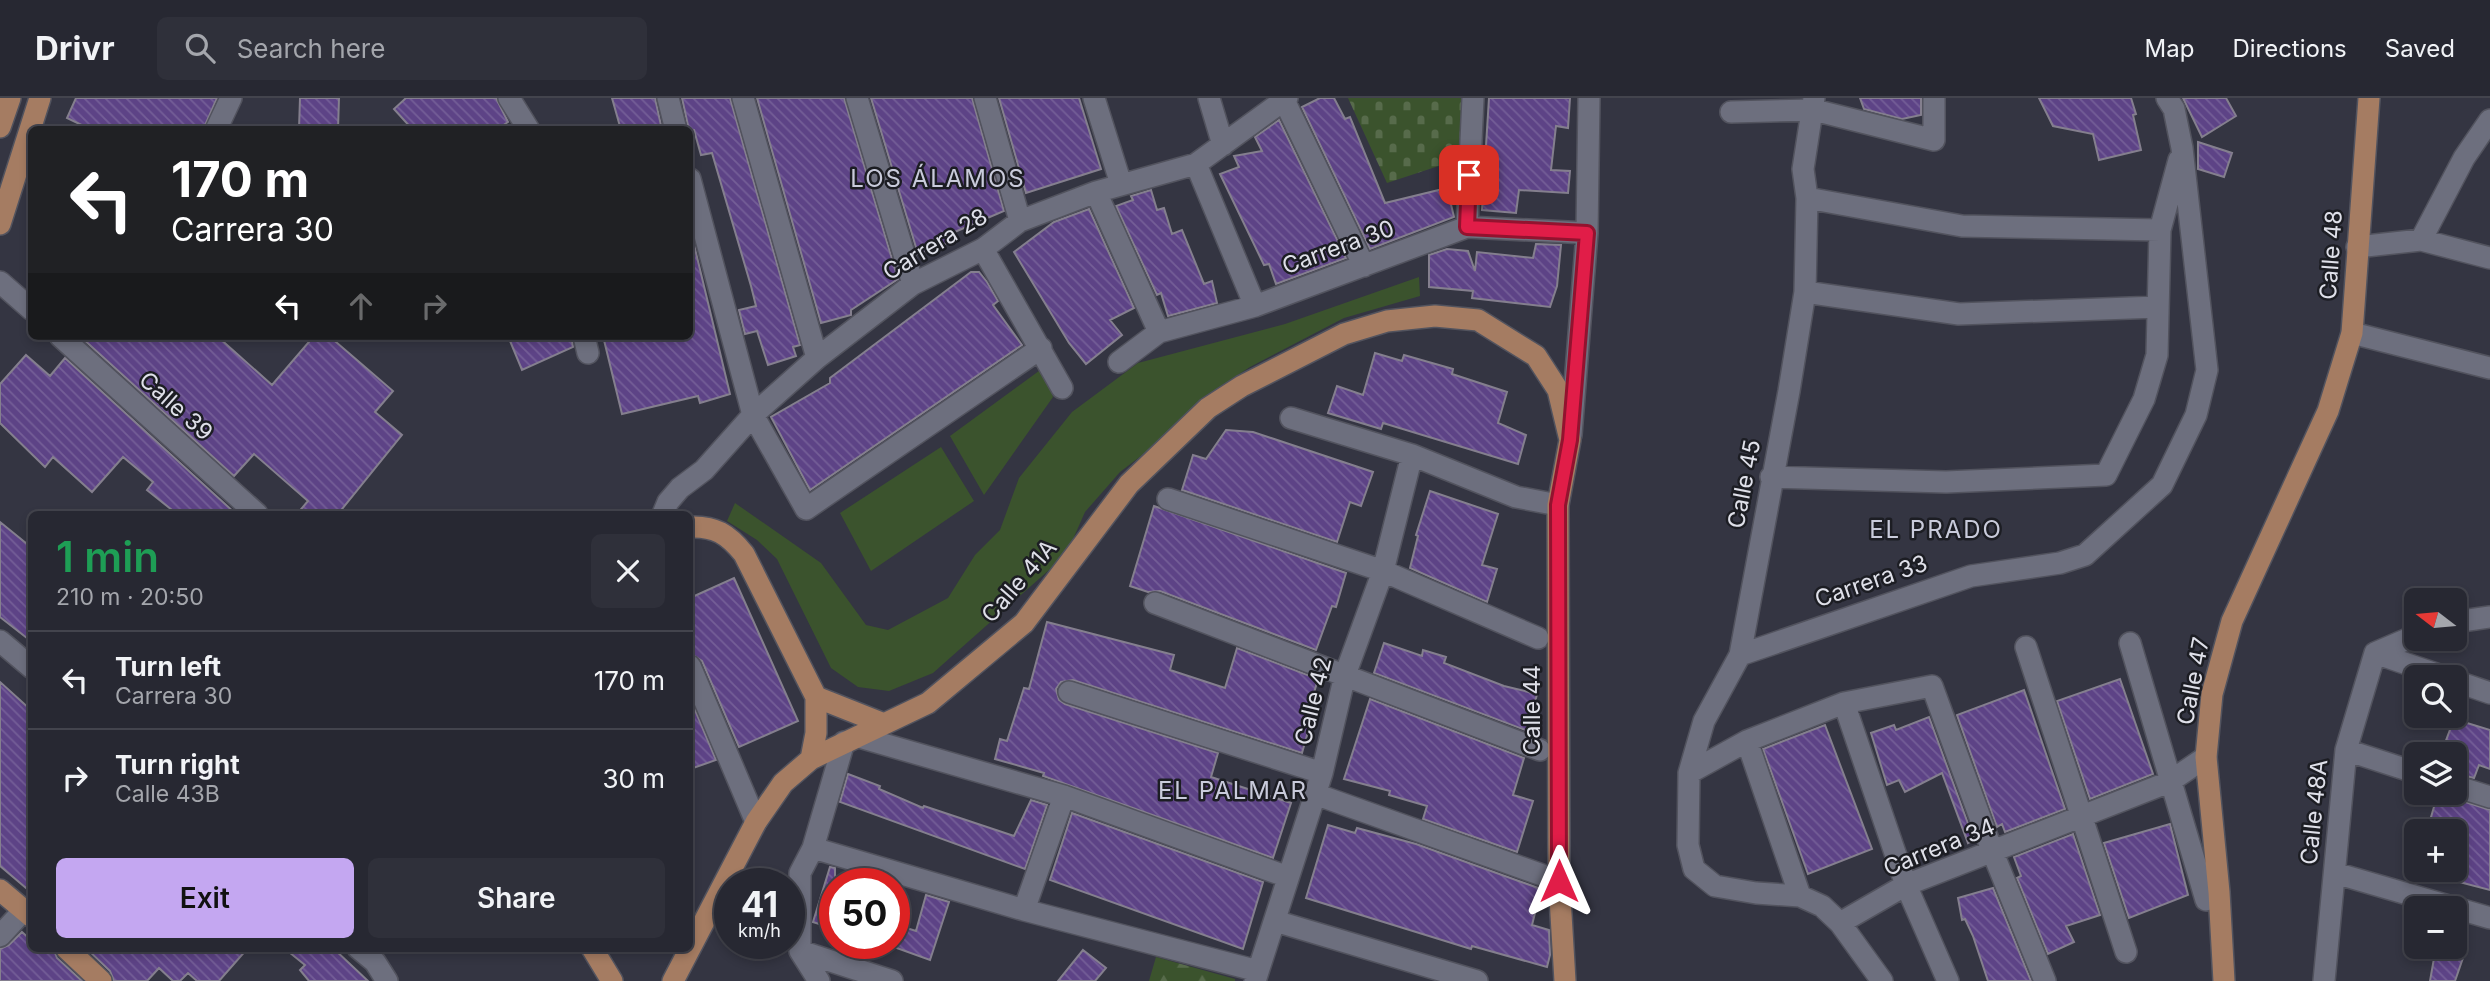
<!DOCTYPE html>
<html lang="en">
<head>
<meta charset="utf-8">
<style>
	:root { --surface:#272832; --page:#2f303a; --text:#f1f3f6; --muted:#a4a6ac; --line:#43444d; --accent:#c4a7f1 }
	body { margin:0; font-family:Inter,sans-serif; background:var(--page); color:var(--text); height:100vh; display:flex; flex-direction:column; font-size:26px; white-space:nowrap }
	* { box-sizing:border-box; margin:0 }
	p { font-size:23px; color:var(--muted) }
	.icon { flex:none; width:38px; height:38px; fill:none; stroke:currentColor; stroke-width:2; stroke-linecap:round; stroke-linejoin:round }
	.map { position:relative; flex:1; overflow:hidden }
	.details { position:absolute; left:28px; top:413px; width:665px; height:441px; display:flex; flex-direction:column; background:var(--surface); border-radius:10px; box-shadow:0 4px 10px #0003,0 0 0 2px var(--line) }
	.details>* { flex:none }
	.top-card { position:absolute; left:28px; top:28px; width:665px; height:214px; border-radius:10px; box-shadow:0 4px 10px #0003,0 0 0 2px var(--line); background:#202124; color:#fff; overflow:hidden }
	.needle { width:46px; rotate:286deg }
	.fabs { position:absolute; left:2404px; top:490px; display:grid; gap:14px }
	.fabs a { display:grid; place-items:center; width:63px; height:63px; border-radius:10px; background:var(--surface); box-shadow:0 4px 10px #0003,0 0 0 2px var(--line); font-size:35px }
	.speed { position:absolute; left:714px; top:770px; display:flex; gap:14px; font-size:35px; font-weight:700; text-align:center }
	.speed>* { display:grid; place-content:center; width:91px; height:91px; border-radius:50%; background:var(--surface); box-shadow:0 4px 10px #0003,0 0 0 2px var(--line); line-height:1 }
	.speed small { font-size:18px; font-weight:400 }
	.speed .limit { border:10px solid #d22; background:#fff; color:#111 }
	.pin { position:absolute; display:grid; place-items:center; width:60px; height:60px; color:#fff; margin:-30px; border-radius:14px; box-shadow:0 4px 10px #0006 }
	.me { position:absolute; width:77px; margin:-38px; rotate:0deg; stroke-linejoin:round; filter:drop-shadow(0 0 5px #0008) }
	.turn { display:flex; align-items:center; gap:24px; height:147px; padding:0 28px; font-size:32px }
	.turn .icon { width:91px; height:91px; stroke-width:2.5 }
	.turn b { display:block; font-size:49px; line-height:60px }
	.lanes { display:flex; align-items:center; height:66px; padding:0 28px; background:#0003; justify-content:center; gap:35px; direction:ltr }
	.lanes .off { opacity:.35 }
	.round { display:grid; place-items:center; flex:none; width:74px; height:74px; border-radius:10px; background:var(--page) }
	.overview { display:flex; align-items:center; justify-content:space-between; height:119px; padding:0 28px }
	h1 { font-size:42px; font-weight:600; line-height:52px; color:#1e9e55 }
	.button { display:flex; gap:14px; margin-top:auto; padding:14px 28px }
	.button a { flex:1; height:80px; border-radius:10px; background:var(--accent); color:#111; font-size:28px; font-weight:600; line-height:80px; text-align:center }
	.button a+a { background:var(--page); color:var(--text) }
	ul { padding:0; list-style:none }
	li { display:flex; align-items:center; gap:21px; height:98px; padding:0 28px; border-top:2px solid var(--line) }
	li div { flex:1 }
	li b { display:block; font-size:26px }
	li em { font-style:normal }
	header { display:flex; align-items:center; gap:42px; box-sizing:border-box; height:98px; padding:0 35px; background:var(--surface); border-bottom:2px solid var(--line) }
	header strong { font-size:33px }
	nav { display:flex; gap:38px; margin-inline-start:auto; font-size:24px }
	.search { width:490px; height:63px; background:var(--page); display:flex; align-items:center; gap:18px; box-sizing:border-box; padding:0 24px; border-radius:10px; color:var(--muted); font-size:26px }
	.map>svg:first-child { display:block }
	.green { fill:#3b532d }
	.forest { fill:url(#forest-firs) }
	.cemetery { fill:url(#cemetery-stones) }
	.building { fill:url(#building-back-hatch); stroke:#847f8e; stroke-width:2 }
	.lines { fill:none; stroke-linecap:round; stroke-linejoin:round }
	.minor-casing { stroke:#52535e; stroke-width:24 }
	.major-casing { stroke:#52535e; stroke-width:24 }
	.minor { stroke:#6d6f7e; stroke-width:21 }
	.major { stroke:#a57c62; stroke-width:21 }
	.route-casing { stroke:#92132f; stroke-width:18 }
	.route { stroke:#e11d48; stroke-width:12 }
	.labels { text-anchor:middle; stroke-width:5; stroke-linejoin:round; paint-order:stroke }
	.street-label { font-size:23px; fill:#dfe0e9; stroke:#1c1d23 }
	.neighbourhood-label { font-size:24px; letter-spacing:2px; fill:#c9cbdb; stroke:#1c1d23 }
</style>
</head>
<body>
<header>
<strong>Drivr</strong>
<div class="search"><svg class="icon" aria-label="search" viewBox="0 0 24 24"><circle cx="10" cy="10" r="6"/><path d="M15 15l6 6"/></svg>Search here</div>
<nav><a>Map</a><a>Directions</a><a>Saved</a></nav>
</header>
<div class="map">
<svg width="2490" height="883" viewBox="0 0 2490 883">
	<defs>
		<pattern id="forest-firs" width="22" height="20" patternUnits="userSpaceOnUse" patternTransform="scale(1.75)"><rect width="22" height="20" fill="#3b532d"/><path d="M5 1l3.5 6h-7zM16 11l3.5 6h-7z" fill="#576b4b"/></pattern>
		<pattern id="cemetery-stones" width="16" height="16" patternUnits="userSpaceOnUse" patternTransform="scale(1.75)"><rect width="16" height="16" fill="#3b532d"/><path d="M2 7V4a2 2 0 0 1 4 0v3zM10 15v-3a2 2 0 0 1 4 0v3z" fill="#576b4b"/></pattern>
		<pattern id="building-back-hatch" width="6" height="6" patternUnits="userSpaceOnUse" patternTransform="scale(1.75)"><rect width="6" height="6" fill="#5d4386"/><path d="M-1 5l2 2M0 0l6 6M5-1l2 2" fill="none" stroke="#745e97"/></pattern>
	</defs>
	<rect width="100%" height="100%" fill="#343542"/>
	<path class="green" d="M1419,179l1,19 -76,22 -94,49 -48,31 -35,38 -47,36 -35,40 -19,43 -133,118 -44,18 -31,-4 -27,-19 -54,-109 -20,-19 -30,-19 8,-18 86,60 45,62 22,5 60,-32 27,-43 25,-25 19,-52 53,-66 66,-49 147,-39z
		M1043,270l10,29 -69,98 -34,-59z
		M941,349l33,54 -103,70 -31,-58z"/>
	<path class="forest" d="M1156,859l79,22v2h-86z"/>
	<path class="cemetery" d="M1348,0h118v59l-79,26z"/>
	<path class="building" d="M76,0h141l-14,32h-111l-25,-12z
		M300,0h39l-1,32 -39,-1z
		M406,0h90l12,24 -12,8h-83l-19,-21z
		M612,0h43l7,32h-41z
		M682,0h48l70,247 -7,2 3,9 -28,9 -11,-34 -12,3 -6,-24 17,-4 -5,-20 -39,-133 -11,2 -7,-25h-5z
		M757,0h87l54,181 -47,31v5l-30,8z
		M871,0h101l32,113 -54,23 5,6 -37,14z
		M999,0h80l22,71 -75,24z
		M1320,0h14l11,21 5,-2 35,86 62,-15 7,29 -84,32 -68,-142z
		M1489,0h81l-2,30 -12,-2 -5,44 19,1 -2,22 -49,-3 -3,23 -34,-3z
		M1860,0h61v17l-19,4 -38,-10z
		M2039,0h92l5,16 -3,1 8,35 -42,10 -6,-26 -40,-8z
		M2183,0h43l10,18 -34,21z
		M1279,22l67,138 -70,26 -7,-20 -5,1 -44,-91 19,-7 -5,-11 28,-5 -7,-14z
		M2198,44l34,11 -8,24 -26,-8z
		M1151,92l6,20 7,-2 8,26 10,-4 22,54 8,-3 5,22 -49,13 -7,-23 -4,2 -41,-89 17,-6 -2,-4z
		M1089,111l45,99 -24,12 12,15 -36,29 -17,-21 -55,-91 40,-30z
		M690,130l40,166 -30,9 -2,-7 -76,18 -19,-78h87z
		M1536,146l25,1 -4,41 -7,21 -78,-9 1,-7 -44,-4v-32l18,-6 21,2 7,20 2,-19 56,6z
		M971,174h8l8,10 11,19 -5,4 29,40 -212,145 -39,-73 59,-34v-5z
		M83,238h134l55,49 42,-49h15l64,55 -18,21 27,23 -64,79h-41l11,-13 -54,-47 -20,22 -152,-138z
		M508,238h63l2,11 -51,23z
		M1375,255l27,8 2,-6 49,14 -1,5 55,18 -9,31 28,12 -8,29 -135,-41 -2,6 -53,-16 9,-27 26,9z
		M26,257l24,21 15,-18 171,156h-59l-30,-24 6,-8 -30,-25 -31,35 -39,-35 -8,10 -45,-44v-39z
		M1226,332l27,2 120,40 -12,34 -11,-4 -13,40 -155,-52 11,-35 13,4z
		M1430,393l68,23 -16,51 15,4 -10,33 -77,-34 8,-32 -2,-1z
		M1154,408l192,67 -10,34 -4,-1 -16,44 -156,-59 -12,1 -18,-6z
		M0,424l32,26v94l-32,-25z
		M734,480l64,143 -59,26 -37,-86 -12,-8v-55z
		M1047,524l127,33 -4,15 55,18 12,-40 81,31 -10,34 5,1 -11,39 -229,-73 -12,2 -5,7 3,11 6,4 153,49 -7,24 80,26 -18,55 -230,-82 1,-3 -49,-14 5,-20 7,2 17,-53 5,1z
		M1384,545l38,13 1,-6 23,7 -2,6 60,23 33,8 -9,37 -154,-58z
		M2120,581l33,95 -63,25 -33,-98z
		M0,584l32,29v182l-32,-27z
		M2024,592l41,119 -60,23 -3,-8 -5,3 -40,-112z
		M690,600l26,62 -26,9z
		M1370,601l154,59 -11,37 20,6 -16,51 -94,-33 4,-13 -38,-11 1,-4 -46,-12z
		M1929,619l45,123 -6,3 -26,-70 -37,19 -6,-12 -12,5 -16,-52 23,-8 2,5z
		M2454,621l36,11v39l-11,-4 -5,13 -19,-5v-19h-14z
		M1825,627l47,124 -64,25 -45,-125z
		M848,676l32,12 -1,3 44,19 1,-2 90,30 17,-36 16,5 -22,64 -185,-67z
		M2438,695l52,17v80l-46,-12 2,-8h9l1,-39h-29z
		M1072,715l191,69 -20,67 -193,-69z
		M2170,726l18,71 -59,23 -25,-75z
		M1328,727l27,8 2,-5 59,16 125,45 -9,36 17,5 1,25 -3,12 -75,-21 -1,3 -165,-51z
		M2073,736l27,81 -34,11 8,16 -26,12 -31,-76 4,-2 -7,-19z
		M830,769l5,1v61l-22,-7z
		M1993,790l38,93h-43l-15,-45 -8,-17 -3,1 -4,-22z
		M926,797l23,7 -19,58 -36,-13v-23l22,7z
		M22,834l10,9v7h21l4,10 25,23h-82v-32l9,-4z
		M2436,849l29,5 -10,29h-25z
		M86,850h162l-29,33h-22l-9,-8 -8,8h-7l-14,-13 -12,13h-33l-4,-10z
		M284,850h49l35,33h-59l-9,-11 5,-5z
		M1083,852l23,18 -11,13h-37z"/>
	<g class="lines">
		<g class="minor-casing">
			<path id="minor" d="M509,0l20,32
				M668,0l8,32
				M743,0l74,260
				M857,0l56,186
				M985,0l35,123
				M1094,0l27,86
				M1209,0l14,47
				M1814,0l-11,71 4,29 -2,94 -16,99 -49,264 -36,66 -15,52 -1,72 6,24 21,17 41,7 44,3 22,10 18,17 42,58
				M1284,2l80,166
				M1731,14l83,-2 120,30v-42
				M216,32l15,-32
				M1196,66l59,142
				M690,81l63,236 53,94 235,-161
				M1096,94l63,140
				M1807,100l155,28 198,4
				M1467,129l6,-129
				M2421,142l43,-82 26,-38
				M2357,149l64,-7 69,18
				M983,151l79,139
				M0,184l32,28
				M1805,194l154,22 199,-7
				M2352,235l138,35
				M60,238l197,178
				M584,238l4,17
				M1119,264l40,-30 96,-26 212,-79 120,6
				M1291,320l121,37
				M1571,337l16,-202 2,-135
				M1771,379l175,5 160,-7 38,-76 13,-44 3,-125 19,-70
				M1168,401l215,72 155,67
				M663,416l5,-12 12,-14 24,-18 49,-55 64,-57 96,-74 70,-35 37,-28 76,-29 100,-28 91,-66
				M1155,505l385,147
				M2455,524l35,-5
				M0,543l32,27
				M2130,545l76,257
				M2026,549l100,305
				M2375,555l70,24
				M2375,555l42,-18
				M1740,557l231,-79 89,-13 25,-8 77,-70 34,-70 11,-45 -25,-222 -8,-39 -7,-11
				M690,568l66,156
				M2455,583l35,12
				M1069,594l253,81
				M1844,605l62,182 42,96
				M859,639l205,59 224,81
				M1747,643l53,155
				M2346,652l71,23
				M1689,675l58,-32 97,-38 88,-17 61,167 52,128
				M2455,688l35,11
				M1315,696l244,87
				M813,750l211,62 234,61
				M2335,775l155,45
				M1024,812l40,-114
				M1275,823l202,60
				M1840,825l66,-38 263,-103 37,-25
				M0,838l24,-26
				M358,850l17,14 12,19
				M800,853l92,30
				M819,883l-19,-30v-78l13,-25 31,-106
				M1255,883l67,-208 23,-98 38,-104 29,-116 104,42 42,8
				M2324,883l22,-231 29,-97"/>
		</g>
		<g class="major-casing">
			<path id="major" d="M0,29l10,-29
				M0,126l40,-126
				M690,429c25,-1 38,7 54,27l72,143 68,27
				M811,661l5,-26v-36
				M0,792l32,27
				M66,850l35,33
				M592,850l20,33
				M673,883l83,-159 27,-39 28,-24 117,-56 96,-80 105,-139 79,-76 34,-22 102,-52 43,-13 48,-5 43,4 58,36 22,34 12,50 -12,65 1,376 6,100
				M2224,883l-5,-89 -13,-135 6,-63 20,-73 96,-210 24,-78 17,-235"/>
		</g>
		<use href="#minor" class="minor"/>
		<use href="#major" class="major"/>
	</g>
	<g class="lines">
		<g class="route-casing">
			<path id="route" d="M1469,77l-2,52 120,6 -17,207 -12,65 1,376"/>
		</g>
		<use href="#route" class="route"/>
	</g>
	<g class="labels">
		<g class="street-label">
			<text transform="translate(935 146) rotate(-31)" y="8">Carrera 28</text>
			<text transform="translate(1338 149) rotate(-20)" y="8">Carrera 30</text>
			<text transform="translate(2331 157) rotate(-86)" y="8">Calle 48</text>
			<text transform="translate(176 308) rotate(42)" y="8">Calle 39</text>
			<text transform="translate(1744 386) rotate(-79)" y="8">Calle 45</text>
			<text transform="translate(1019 483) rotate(-49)" y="8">Calle 41A</text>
			<text transform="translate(1871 483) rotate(-19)" y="8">Carrera 33</text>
			<text transform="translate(2193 583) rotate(-79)" y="8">Calle 47</text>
			<text transform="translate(1313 603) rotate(-76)" y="8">Calle 42</text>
			<text transform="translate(1532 612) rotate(-90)" y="8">Calle 44</text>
			<text transform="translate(2314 714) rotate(-84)" y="8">Calle 48A</text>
			<text transform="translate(1939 749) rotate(-22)" y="8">Carrera 34</text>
		</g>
		<g class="neighbourhood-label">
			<text x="938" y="89">LOS ÁLAMOS</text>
			<text x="1936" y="440">EL PRADO</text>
			<text x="1233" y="701">EL PALMAR</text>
		</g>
	</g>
</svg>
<div class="fabs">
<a><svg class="needle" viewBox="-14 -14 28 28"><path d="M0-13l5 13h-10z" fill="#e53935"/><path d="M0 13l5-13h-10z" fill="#a4a6ac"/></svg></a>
<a><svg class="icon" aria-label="search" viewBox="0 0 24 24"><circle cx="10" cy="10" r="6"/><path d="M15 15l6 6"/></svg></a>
<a><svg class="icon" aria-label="layers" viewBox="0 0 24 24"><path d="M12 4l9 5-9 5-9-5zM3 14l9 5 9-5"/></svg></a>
<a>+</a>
<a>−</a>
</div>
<div class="speed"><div>41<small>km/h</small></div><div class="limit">50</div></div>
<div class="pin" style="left:1469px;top:77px;background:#d93025"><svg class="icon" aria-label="arrive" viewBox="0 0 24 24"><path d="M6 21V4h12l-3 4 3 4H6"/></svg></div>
<svg class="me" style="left:1559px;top:783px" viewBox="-20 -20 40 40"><path d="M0-17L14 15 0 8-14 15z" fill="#e11d48" stroke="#fff" stroke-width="4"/></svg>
<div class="top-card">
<div class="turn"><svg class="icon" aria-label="left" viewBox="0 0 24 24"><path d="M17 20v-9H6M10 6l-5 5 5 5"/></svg><div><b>170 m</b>Carrera 30</div></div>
<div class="lanes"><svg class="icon" aria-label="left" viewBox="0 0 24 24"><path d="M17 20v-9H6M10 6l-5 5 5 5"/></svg><svg class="icon off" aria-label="ahead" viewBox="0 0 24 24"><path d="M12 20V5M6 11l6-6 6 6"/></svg><svg class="icon off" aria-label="right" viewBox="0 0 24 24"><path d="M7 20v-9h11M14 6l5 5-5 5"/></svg></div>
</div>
<section class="details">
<div class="overview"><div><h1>1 min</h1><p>210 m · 20:50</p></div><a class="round"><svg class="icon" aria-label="close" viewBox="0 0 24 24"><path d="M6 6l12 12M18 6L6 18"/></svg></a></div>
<ul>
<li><svg class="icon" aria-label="left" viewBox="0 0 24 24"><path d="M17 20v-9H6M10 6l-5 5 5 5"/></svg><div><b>Turn left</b><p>Carrera 30</p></div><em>170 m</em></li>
<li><svg class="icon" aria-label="right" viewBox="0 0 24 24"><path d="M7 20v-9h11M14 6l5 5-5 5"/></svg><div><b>Turn right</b><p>Calle 43B</p></div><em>30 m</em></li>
</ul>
<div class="button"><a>Exit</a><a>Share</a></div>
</section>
</div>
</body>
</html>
